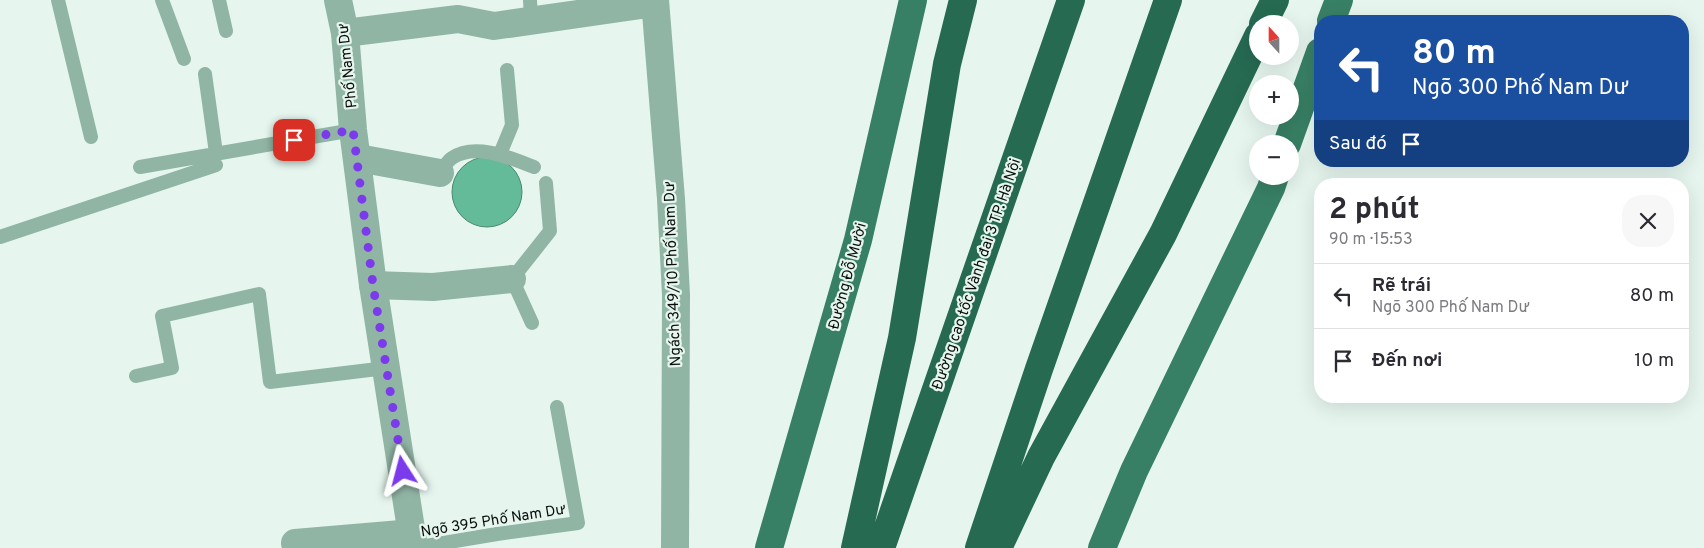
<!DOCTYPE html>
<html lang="vi">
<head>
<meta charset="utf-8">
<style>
	:root { --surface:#fff; --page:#f7f7f7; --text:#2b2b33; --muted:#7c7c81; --line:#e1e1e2 }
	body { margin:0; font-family:Overpass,sans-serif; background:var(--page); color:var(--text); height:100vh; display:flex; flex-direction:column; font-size:19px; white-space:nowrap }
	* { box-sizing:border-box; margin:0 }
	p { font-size:16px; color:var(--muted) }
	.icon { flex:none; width:28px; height:28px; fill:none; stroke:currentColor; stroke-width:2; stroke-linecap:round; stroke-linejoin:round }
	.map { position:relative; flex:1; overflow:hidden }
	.panel { position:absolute; left:1314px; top:178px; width:375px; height:225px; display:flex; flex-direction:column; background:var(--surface); border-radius:20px; box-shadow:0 5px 20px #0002 }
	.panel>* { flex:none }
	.hud { position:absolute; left:1314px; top:15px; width:375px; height:152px; border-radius:20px; box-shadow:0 5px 20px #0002; background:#1a4fa0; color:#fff; overflow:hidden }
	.needle { width:32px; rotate:339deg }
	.buttons { position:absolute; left:1249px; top:15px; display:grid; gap:10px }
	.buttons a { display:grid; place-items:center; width:50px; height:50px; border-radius:50%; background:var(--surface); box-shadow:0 5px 20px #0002; font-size:25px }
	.pin { position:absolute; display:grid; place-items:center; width:42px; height:42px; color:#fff; margin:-21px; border-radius:10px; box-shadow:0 2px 8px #0006 }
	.me { position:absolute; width:55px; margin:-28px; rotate:351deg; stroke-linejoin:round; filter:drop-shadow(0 0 4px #0008) }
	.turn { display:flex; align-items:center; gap:18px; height:105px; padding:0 15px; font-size:22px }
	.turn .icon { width:65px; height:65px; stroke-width:2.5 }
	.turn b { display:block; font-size:35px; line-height:42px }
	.then { display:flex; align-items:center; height:48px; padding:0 15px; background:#0003; gap:10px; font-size:19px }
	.round { display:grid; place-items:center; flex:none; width:52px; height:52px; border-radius:20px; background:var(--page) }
	.overview { display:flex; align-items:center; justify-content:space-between; height:85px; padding:0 15px }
	h1 { font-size:30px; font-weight:700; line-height:38px }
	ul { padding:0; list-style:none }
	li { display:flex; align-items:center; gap:15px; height:65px; padding:0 15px; border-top:1px solid var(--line) }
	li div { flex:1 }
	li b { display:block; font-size:19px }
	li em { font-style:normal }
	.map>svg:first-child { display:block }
	.water { fill:#64bb99; stroke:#49876f }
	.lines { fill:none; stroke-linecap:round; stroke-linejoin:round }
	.service { stroke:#91b5a5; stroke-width:14 }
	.minor { stroke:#91b5a5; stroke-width:28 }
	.tertiary { stroke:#91b5a5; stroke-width:28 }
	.primary { stroke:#388065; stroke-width:28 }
	.motorway { stroke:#266a52; stroke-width:28 }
	.route { stroke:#7c3aed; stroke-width:9; stroke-dasharray:0 16.2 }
	.labels { text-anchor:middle; stroke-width:4.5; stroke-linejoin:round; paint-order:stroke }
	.street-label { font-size:15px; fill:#0a0f0d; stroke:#e6f6ef }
</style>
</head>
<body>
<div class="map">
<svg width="1704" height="548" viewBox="0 0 1704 548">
	<rect width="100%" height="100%" fill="#e6f6ef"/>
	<path class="water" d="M452 192a35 35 0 1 1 70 0a35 35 0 1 1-70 0Z"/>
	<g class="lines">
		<path class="service" d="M58,0l33,137
			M162,0l22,59
			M219,0l7,31
			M530,0l1,20
			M205,74l11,79
			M500,154l12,-29 -5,-55
			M140,167l213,-37
			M440,173c4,-5 7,-12 12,-15 23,-16 59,0 82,9
			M0,237l216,-72
			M532,323l-20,-44 38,-48 -4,-48
			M136,376l36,-8 -10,-52 97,-22 11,88 116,-14
			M414,548l83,-14 81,-11 -21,-116"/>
		<path class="minor" d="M655,0l16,199 5,96 -1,253
			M345,33l113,-14 36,7 161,-23
			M358,158l82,15
			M373,285l60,2 79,-8
			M295,543l118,-10"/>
		<path class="tertiary" d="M338,0l7,33 8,97 20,155 41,263"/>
		<path class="primary" d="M1331,21l8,-21
			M1287,144l33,-92
			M769,548l89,-308 55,-240
			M1102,548l32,-77 137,-283 4,-12"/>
		<path class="motorway" d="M1263,24l12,-24
			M855,548l47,-210 45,-274 16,-64
			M881,548l190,-548
			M979,548l60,-179 129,-369
			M998,548l43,-91 122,-223 95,-198"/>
	</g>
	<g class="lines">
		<path class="route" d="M294,140l59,-10 20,155 30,186"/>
	</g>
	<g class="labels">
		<g class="street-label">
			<text transform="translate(347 66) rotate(-96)" y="5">Phố Nam Dư</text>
			<text transform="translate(672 274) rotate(-92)" y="5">Ngách 349/10 Phố Nam Dư</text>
			<text transform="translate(976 274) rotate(-71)" y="5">Đường cao tốc Vành đai 3 TP. Hà Nội</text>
			<text transform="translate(847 276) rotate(-75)" y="5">Đường Đỗ Mười</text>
			<text transform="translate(493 520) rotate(-9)" y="5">Ngõ 395 Phố Nam Dư</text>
		</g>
	</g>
</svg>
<div class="buttons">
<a><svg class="needle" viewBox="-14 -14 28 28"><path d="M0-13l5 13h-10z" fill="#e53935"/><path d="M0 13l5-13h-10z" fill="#7c7c81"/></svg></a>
<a>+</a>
<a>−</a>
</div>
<div class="pin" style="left:294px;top:140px;background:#d93025"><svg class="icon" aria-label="arrive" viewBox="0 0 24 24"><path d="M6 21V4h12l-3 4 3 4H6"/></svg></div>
<svg class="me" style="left:403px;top:471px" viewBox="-20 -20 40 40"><path d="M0-17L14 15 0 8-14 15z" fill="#7c3aed" stroke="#fff" stroke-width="4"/></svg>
<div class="hud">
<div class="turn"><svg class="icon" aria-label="left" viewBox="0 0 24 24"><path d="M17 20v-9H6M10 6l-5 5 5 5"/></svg><div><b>80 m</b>Ngõ 300 Phố Nam Dư</div></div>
<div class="then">Sau đó<svg class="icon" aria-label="arrive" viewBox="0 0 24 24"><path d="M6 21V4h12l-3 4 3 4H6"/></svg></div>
</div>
<section class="panel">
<div class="overview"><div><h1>2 phút</h1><p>90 m · 15:53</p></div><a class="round"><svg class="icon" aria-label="close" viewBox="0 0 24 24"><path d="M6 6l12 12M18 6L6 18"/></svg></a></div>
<ul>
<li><svg class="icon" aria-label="left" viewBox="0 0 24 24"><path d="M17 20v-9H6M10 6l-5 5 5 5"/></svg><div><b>Rẽ trái</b><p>Ngõ 300 Phố Nam Dư</p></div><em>80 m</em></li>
<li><svg class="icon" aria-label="arrive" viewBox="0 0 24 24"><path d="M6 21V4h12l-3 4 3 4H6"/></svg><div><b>Đến nơi</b></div><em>10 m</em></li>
</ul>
</section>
</div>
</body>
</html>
